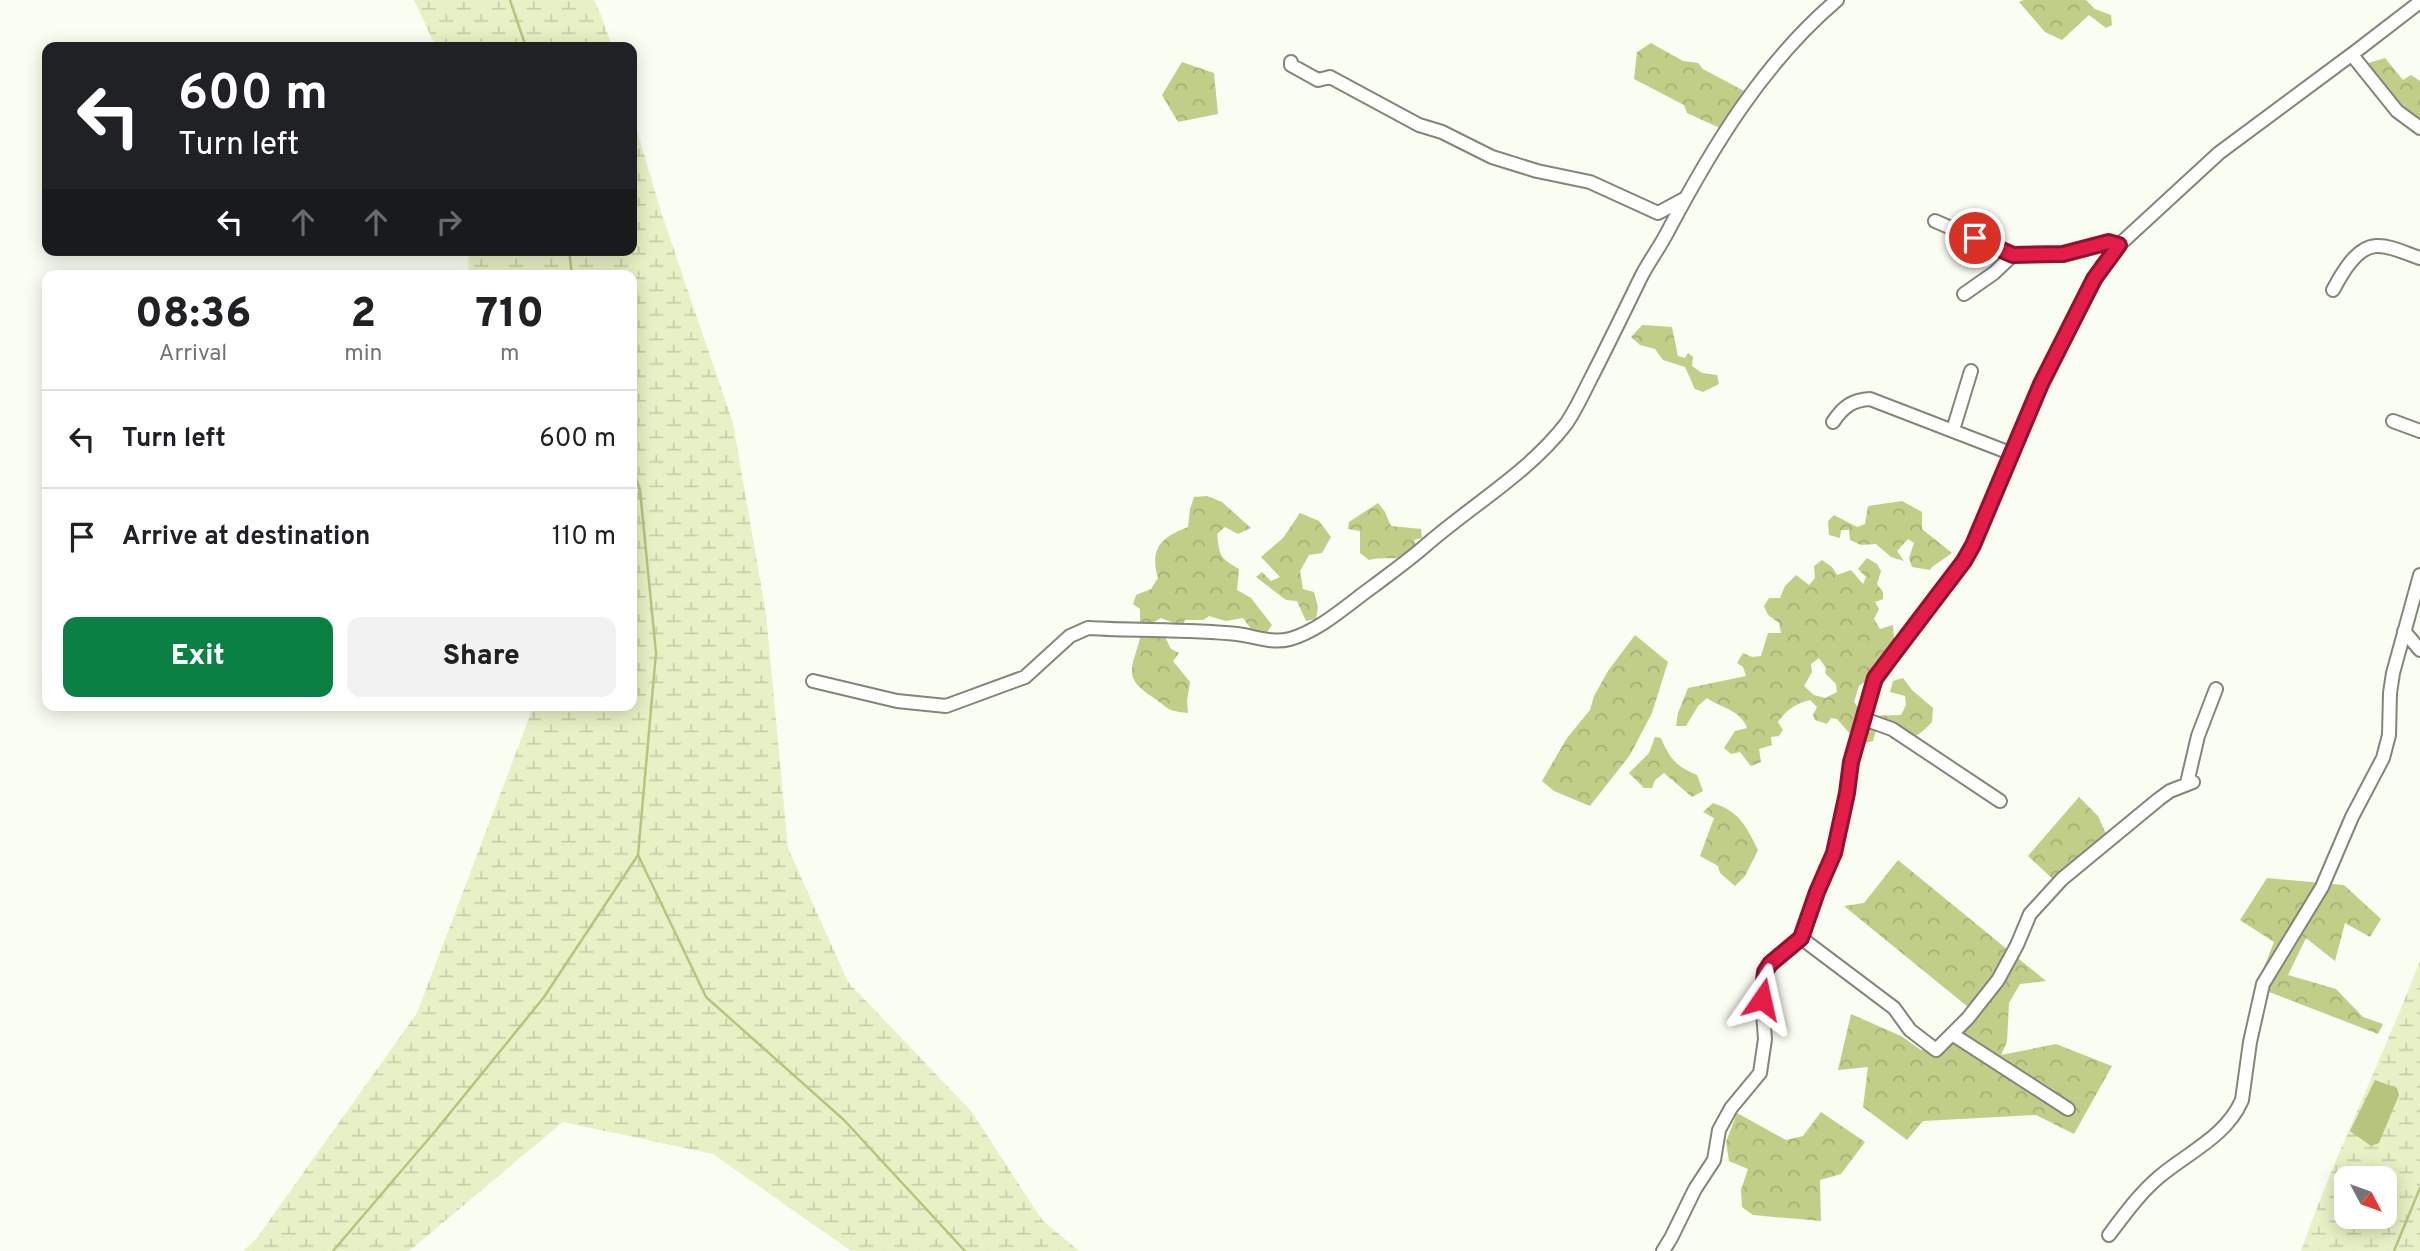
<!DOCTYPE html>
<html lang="en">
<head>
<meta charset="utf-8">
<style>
	:root { --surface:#fff; --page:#f2f2f2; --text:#202124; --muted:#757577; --line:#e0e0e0; --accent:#0b8043 }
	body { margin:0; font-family:Overpass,sans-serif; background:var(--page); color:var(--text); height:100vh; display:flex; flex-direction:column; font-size:26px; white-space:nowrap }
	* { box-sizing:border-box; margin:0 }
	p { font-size:23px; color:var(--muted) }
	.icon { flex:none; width:38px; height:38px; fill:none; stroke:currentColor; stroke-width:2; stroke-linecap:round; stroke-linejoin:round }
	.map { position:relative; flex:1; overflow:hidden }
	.sheet { position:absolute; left:42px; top:270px; width:595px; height:441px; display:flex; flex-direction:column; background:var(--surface); border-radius:14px; box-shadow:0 4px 18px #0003 }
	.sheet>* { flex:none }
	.guide { position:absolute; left:42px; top:42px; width:595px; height:214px; border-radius:14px; box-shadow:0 4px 18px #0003; background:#202124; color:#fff; overflow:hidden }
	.needle { width:46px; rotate:131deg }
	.controls { position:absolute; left:2334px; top:1166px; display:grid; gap:14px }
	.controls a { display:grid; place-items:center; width:63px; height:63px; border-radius:14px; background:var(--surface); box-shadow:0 4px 18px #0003; font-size:35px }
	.pin { position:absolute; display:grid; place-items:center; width:60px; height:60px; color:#fff; margin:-30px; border:4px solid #fff; border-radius:50%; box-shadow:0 2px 7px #0007 }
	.me { position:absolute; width:77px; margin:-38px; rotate:11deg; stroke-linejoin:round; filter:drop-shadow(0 0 5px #0008) }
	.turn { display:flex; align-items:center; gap:24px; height:147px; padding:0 21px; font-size:32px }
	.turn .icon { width:91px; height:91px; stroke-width:2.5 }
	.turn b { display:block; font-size:49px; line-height:60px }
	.lanes { display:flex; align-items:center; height:66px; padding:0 21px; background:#0003; justify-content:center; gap:35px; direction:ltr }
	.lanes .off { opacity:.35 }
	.eta { display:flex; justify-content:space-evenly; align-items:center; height:119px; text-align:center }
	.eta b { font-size:42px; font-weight:800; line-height:49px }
	.cta { display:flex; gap:14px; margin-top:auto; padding:14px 21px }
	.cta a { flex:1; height:80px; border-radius:14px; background:var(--accent); color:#fff; font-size:28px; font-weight:800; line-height:80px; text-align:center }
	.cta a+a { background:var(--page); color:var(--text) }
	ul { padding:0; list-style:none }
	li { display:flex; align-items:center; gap:21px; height:98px; padding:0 21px; border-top:2px solid var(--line) }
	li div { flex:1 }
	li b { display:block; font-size:26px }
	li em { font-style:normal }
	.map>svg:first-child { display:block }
	.forest { fill:url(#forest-crowns); fill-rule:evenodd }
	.wetland { fill:url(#wetland-marsh); fill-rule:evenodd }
	.water { fill:#b6c47e }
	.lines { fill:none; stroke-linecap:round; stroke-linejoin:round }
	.stream { stroke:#b6c47e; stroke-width:2.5 }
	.minor-casing { stroke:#84867c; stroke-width:16 }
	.minor { stroke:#fff; stroke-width:12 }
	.route-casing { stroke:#92132f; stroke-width:18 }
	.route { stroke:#e11d48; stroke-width:12 }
</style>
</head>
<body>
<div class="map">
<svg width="2420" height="1251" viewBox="0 0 2420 1251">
	<defs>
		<pattern id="forest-crowns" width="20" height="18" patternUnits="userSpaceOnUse" patternTransform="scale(1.75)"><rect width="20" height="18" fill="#c0ce87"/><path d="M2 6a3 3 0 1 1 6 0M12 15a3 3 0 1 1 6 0" fill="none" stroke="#a5b174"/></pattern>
		<pattern id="wetland-marsh" width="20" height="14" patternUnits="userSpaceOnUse" patternTransform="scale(1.75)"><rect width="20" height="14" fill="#e8f1c5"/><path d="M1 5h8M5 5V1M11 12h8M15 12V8" fill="none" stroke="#c7cea9"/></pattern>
	</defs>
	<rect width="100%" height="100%" fill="#fafdf1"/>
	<path class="forest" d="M2024,0h62l9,9 16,6 1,10 -6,3 -17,-13 -27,25 -17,-8 -26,-30z
		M1651,43l32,18 15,2 5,6 43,23 -22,38 -37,-17 -3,-8 -50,-26 3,-27z
		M2385,58l18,22 8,-5 9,6v43c-22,-17 -38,-36 -52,-61z
		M1182,62l32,11 4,41 -40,8 -16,-27z
		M1642,325l30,2 6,29 7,2 3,-5 5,4 -1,9 10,7 15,2 2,9 -16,8 -8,-3 -10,-22 -22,-7 -8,-11 -15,-4 -9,-8z
		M1207,496l15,6 29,26 -13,6 -13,-7 -8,7c3,23 2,23 22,35l-2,21 14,8 21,27 -7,10 -13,-5 -9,-12 -17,3 -17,-5 -6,4h-18l-3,6 -21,-8 -12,7 -9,-3v-13l-7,-5 3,-9 15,-6 7,-11c-9,-30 4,-41 30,-51l2,-18 4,-12z
		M1902,501l20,11v17l30,24 -20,14 -2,3 -18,-3 -3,-9 5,-15 -6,-4 -11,12 7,10 -13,-4 -15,-13 -15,1 -11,-5 -1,-10h-8l-1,8 -11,-3 -1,-14 6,-6 23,12 8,-3 3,-18z
		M1378,503l7,9 6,14 30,3 1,9 -8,2 4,8c-14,16 -31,7 -49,12l-9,-7v-22l-12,-2 1,-7z
		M1300,513l19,8 12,16 -9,16 -13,2 -9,16 3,18 11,3 4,15 -2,12 -10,2 -9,-20 -11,-1 -30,-23 6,-5 9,9 9,-4 -19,-20 22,-19z
		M1867,558l10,6 4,7 -4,13 6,8v7l-8,3 4,7 -5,10 6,10 13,-4 1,15 -11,24 -7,10 -17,12 -5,16 11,14 36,-1 5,-10 -1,-9 -15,-4 3,-11 10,-3 9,12 21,18 -1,14c-21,23 -28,17 -56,8l-3,11 -14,3 -22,-25 -6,-1 -4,6 -12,-4 -2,-5 4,-8 -7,-7c-15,4 -23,9 -32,22l5,8 -4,6 -8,1 1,8 -13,4 2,13 -10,4 -11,-14 -9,2 -7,-6 11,-17 12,-3c-6,-18 -26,-20 -40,-30l-9,8 -12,20h-10l2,-13 10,-25 58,-12 -3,-9 -6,-4 6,-10 9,4 9,-1 7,-23h13l-2,-10 -11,-8 -4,-9 5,-8h11l5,-12 11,-11 13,10 6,-7 -1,-12 8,-6 10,7 5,8 14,-5 12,14 3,-7 -8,-8zM1819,658l7,10 -1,5 11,11 1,8 -12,6 -11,-3 -10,-9 8,-14 -1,-8z
		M1157,635l8,2 6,12 8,4 -6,8 17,21 -3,19 1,12c-22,-2 -18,-4 -34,-15 -32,-20 -22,-29 -14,-60z
		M1635,635l33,27 -16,51 -22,42 -40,51 -36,-15 -12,-10 25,-43 23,-28 4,-14 14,-25z
		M1655,737l6,1c8,20 16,29 36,37l6,16 -11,6 -28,-24 -9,7 -3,8h-8l-15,-15 20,-20z
		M2079,797l19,19 9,20 -52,45 -27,-25z
		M1713,803c27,9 33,23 45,47l-13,26 -10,10 -15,-13 -2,-7 -18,-10 14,-38 -11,-6z
		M1898,860l148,121 -26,3 -11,19 -2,39 -6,13 55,-11 56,22 -38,68 -38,-19 -113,6 -16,19 -44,-33 5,-40 -30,3 13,-56 50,22 20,14 25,2 22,-45 -124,-101 20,-3z
		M2267,878l77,7 37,34 -11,18 -25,-14 -10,38 -29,-23 -18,37 48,14 27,28 20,7 -5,10 -122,-47 18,-45 -34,-22z
		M1821,1112l44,30 -24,32 -21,6 1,41 -68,-6 -11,-8 -1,-17 7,-21 -19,-8 -3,-19 11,-29 49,27 17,-4z"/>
	<path class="wetland" d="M414,0h180l9,20 9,27h-176z
		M632,114l30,101 71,208 33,191 22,234 60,134 124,130 70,108 37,31h-228l-138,-97 -150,-32 -154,129h-166l14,-13 160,-225 117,-308h98v-430h-163l-1,-25h164z
		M2420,961v290h-119c35,-99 81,-192 119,-290zM2347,1178h38v38h-38z"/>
	<path class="water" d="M2375,1080l22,8 2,7 -20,48 -8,3 -21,-15z"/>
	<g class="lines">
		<path class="stream" d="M510,0l16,47
			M569,250l3,25
			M632,467l8,23 16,163 -18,202 68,142 138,123 121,131
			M333,1251l104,-122 107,-132 94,-142
			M2394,1251l26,-63"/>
		<g class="minor-casing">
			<path id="minor" d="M2352,55l45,56 23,17
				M1291,62v3l27,15 12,-3 89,48 23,7 50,25 45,14 53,11 68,31 26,-14
				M1935,221l78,34 50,-1 46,-12 10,3
				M2333,290c8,-15 23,-43 43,-44 14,-1 31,8 44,12
				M1964,294l30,-21 19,-18
				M2393,421l27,10
				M1833,422c10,-15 19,-22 37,-23l140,54
				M1953,430l18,-59
				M2404,631l16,19
				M813,681l84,20 49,5 79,-29 45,-41 18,-8c49,3 100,1 149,6 17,2 35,10 53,5 31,-9 58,-35 85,-54 17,-13 34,-25 50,-39 47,-41 103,-73 141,-122 9,-13 16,-28 23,-42 18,-35 35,-70 52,-105 8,-16 19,-30 27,-46 45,-85 95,-168 169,-231
				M1864,719l28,10 108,72
				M2187,783l11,-47 18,-47
				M1801,938l93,70 16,22 26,20 32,-32 30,-38 19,-35 13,-31 32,-35 97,-80 11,-8 23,-9
				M1952,1034l116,75
				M2109,1235c15,-20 31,-42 50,-58 28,-24 67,-40 83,-77l8,-58 13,-58 59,-97 30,-70 31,-59 6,-23 1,-42 3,-20 27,-98
				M1663,1251l8,-13 24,-49 19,-29 5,-30 12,-22 29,-35 5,-34 -3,-40 3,-27 5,-8 31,-26 16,-46 17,-39 13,-60 2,-21 24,-88 46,-65 37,-47 17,-27 68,-161 61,-118 17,-21 100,-92 136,-101 65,-50"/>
		</g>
		<use href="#minor" class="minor"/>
	</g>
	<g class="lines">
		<g class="route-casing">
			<path id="route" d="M1762,999l3,-27 5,-8 31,-26 16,-46 17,-39 13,-60 4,-31 24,-84 89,-117 9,-16 68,-161 53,-105 25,-34 -10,-3 -46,12 -50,1 -38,-17"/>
		</g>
		<use href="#route" class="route"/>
	</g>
</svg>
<div class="controls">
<a><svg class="needle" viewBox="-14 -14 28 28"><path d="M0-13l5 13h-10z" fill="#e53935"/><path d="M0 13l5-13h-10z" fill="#757577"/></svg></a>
</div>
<div class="pin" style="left:1975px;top:238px;background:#d93025"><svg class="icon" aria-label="arrive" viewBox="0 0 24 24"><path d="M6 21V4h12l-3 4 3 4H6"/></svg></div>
<svg class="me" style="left:1762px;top:999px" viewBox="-20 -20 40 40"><path d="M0-17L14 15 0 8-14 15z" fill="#e11d48" stroke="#fff" stroke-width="4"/></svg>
<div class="guide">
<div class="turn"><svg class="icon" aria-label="left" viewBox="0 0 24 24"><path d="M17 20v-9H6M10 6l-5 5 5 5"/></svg><div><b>600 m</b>Turn left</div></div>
<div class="lanes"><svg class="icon" aria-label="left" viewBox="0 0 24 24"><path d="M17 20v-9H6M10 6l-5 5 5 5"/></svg><svg class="icon off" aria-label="ahead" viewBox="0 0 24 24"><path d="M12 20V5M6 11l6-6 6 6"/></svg><svg class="icon off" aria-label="ahead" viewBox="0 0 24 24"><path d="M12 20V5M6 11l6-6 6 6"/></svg><svg class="icon off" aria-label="right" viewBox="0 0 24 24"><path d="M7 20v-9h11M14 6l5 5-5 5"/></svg></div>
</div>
<section class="sheet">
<div class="eta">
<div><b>08:36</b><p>Arrival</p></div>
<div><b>2</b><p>min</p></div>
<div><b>710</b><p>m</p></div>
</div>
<ul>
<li><svg class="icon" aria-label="left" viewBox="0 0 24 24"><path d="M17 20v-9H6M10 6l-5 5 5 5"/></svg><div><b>Turn left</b></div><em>600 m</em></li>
<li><svg class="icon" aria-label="arrive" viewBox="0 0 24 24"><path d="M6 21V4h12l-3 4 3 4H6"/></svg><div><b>Arrive at destination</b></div><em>110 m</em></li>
</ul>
<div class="cta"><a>Exit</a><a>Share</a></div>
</section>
</div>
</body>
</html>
